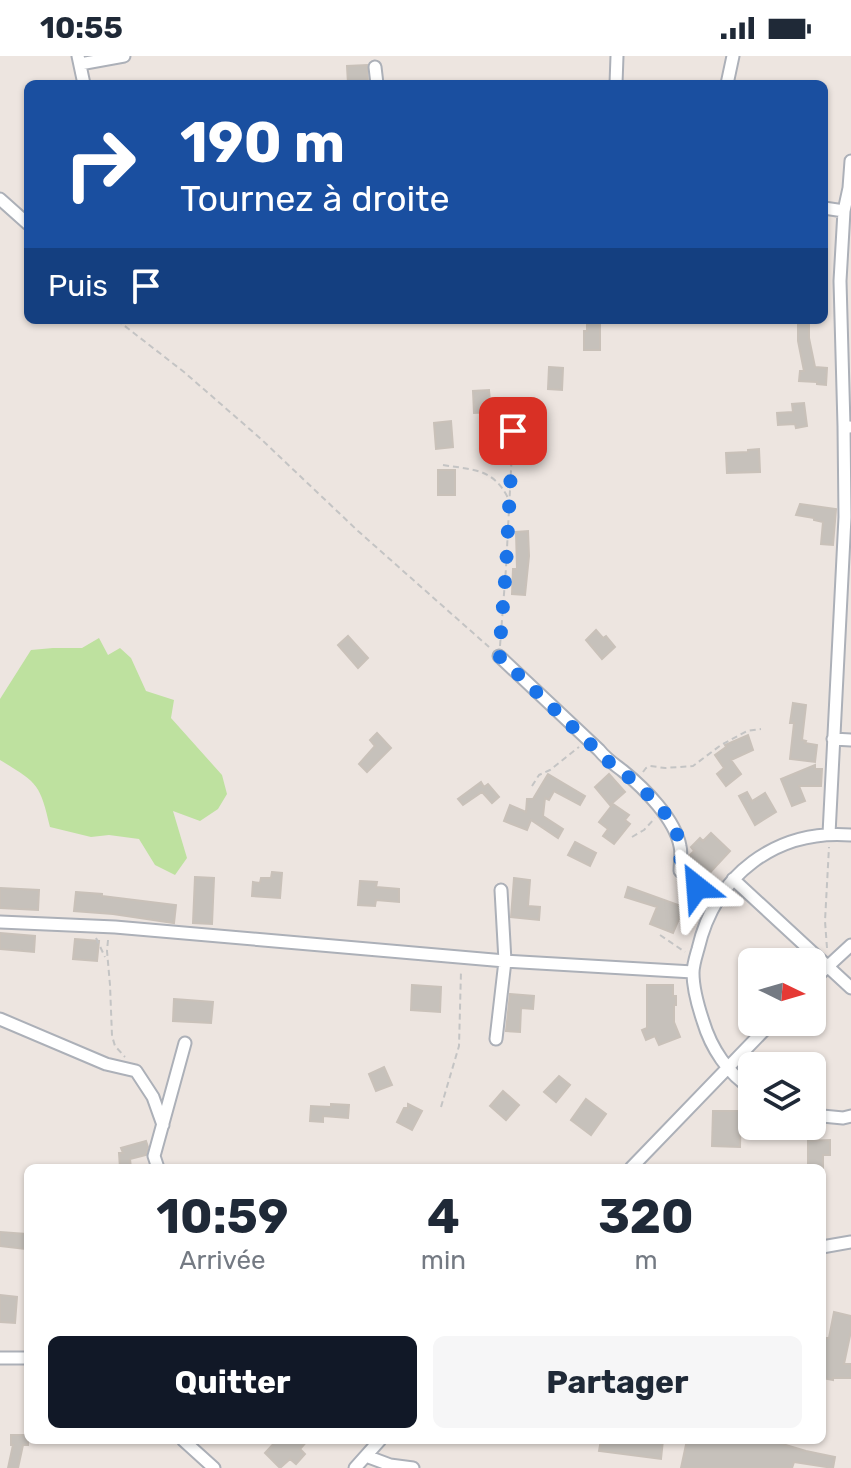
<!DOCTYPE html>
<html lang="fr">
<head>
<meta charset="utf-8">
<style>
	:root { --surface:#fff; --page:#f6f6f7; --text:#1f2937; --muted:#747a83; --accent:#111827 }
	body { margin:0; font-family:Rubik,sans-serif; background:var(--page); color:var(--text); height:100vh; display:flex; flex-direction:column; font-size:30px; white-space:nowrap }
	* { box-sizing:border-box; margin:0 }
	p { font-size:26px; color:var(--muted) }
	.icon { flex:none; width:44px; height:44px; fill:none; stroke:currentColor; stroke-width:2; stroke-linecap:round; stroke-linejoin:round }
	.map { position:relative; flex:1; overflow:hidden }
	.side { position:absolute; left:24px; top:1108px; width:802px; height:280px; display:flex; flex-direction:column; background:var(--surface); border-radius:12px; box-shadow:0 2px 6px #0004 }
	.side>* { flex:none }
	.hud { position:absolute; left:24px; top:24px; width:804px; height:244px; border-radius:12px; box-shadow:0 2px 6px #0004; background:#1a4fa0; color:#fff; overflow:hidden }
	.needle { width:52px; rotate:95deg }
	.controls { position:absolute; left:738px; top:892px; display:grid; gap:16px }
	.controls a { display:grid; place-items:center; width:88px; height:88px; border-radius:12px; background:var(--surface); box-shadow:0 2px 6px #0004; font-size:40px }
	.pin { position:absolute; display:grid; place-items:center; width:68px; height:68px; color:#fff; margin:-34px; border-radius:16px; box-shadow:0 4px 12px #0006 }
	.me { position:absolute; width:88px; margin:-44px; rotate:332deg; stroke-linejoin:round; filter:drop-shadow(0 0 6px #0008) }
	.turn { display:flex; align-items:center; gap:28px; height:168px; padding:0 24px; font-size:36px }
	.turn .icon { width:104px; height:104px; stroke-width:2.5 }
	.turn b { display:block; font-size:56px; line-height:68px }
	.then { display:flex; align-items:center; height:76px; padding:0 24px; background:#0003; gap:16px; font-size:30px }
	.eta { display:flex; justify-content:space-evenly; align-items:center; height:136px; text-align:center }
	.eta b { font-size:48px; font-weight:700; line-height:56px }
	.button { display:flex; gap:16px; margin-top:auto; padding:16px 24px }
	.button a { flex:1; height:92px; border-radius:12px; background:var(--accent); color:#fff; font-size:32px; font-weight:700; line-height:92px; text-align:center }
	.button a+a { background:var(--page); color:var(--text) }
	.status { display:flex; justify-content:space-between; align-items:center; height:56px; padding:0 40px; background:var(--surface); direction:ltr }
	.status svg { height:22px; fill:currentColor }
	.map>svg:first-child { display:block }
	.green { fill:#bee19f }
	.building { fill:#c6c1bb; stroke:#c9c1b9; stroke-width:2 }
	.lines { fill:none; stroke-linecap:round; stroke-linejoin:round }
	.minor-casing { stroke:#acb0b8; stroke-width:15 }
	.path { stroke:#c4c4c4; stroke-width:2; stroke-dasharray:6 4; stroke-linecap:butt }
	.minor { stroke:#fff; stroke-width:11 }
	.route { stroke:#1a73e8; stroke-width:14; stroke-dasharray:0 25.2 }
</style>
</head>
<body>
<div class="status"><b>10:55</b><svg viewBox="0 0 49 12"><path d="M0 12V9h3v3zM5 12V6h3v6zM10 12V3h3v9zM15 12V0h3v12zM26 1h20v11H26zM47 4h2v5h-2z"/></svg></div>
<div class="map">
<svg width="851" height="1412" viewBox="0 0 851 1412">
	<rect width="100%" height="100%" fill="#ede5e0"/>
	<path class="green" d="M99,582l9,17 12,-7 11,10 15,33 28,9 -3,18 51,57 5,19 -9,15 -18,12 -27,-10 14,47 -12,17 -20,-10 -16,-26 -30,-4 -18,2 -41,-10c-10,-43 -12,-44 -50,-67v-61l31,-49 22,-2h29z"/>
	<path class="building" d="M367,9l1,18 -20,1 -1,-18z
		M587,264h13v30h-16v-19h3z
		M798,264h11v18l6,29 12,1 -1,17 -9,-1v-2l-18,-1 1,-10h4l-6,-30z
		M549,311l14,1 -1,22 -14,-1z
		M489,334l2,22 -17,1 -1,-22z
		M508,344h20l-1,22h-19z
		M804,347l3,23 -11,2 -1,-4 -17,1 -1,-12 16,-1 -1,-8z
		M451,365l2,26 -17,2 -2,-26z
		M759,393l1,23 -33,1 -1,-20 22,-1v-2z
		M438,414h17v25h-17z
		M800,448l36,5 -3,36 -12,-1 2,-22 -9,-2v-2l-18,-3z
		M528,475l1,25 -4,39 -13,-1 1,-25h4l-1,-37z
		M596,574l7,8 3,-2 9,11 -13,12 -16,-19z
		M348,580l20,22 -10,10 -20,-23z
		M793,647l13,2 -4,35 4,1 -1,2 12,2 -2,17 -25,-3 4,-36h-4z
		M377,677l14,15 -24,24 -8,-8 16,-18 -5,-6z
		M748,679l5,15 -22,10 10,14 -15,12 -9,-12 7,-6 -9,-13 11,-8 -1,-2z
		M815,709v4h7l-1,17h-22l6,15 -13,5 -11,-27z
		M548,718l37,22 -5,9 -26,-14 -5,9 -4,-2 -2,18 20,13 -5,9 -27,-18 -4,10 -23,-9 6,-16 16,7 1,-13h6z
		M609,718l16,18 -15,13 -15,-18z
		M481,726l3,5 4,-3 11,13 -7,6 -10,-11 -19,13 -5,-6z
		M747,736l5,9 13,-8 11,19 -21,13 -16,-29z
		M613,748l16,11 -4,5 5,4 -16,20 -11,-8 5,-7 -9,-7z
		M711,777l19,18 -27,29 -14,-13v-11l5,-5 -3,-4 9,-9 3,3z
		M575,786l21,11 -6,13 -22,-11z
		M272,816l10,1 -2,25 -28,-2 1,-14 7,1 1,-5h10z
		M195,821l19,1 -2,46 -19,-1z
		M514,822l16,2 -2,26 12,1 -1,13 -28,-3z
		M360,825l17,1 -1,5 23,2v13l-23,-2 -1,6 -17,-1z
		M628,831l56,20 -11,26 -23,-9 7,-17 -32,-10z
		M0,832l39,2 -1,20 -38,-2z
		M76,836l26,2v2l74,9 -2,18 -61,-9 -39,-3z
		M0,877l35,3 -1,16 -34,-3z
		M75,883l24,2 -2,20 -24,-2z
		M412,929l29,2 -1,25 -29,-2z
		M647,929h26v11h3v9h-2v17l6,15 -21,8 -4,-9 -9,4 -4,-10 5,-2z
		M510,938l24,2 -1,13 -12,-1 -1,24 -14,-1z
		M174,943l39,3 -2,21 -38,-2z
		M384,1011l8,18 -16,6 -7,-17z
		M559,1020l11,9 -14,17 -12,-10z
		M503,1035l16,14 -13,15 -16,-14z
		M586,1043l20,15 -15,21 -20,-15z
		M331,1048l18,1 -1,13 -25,-2v6l-13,-1 1,-15 20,1z
		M408,1048l14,7 -10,19 -15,-8 7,-14h4z
		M713,1055h28l-1,36 -28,-1z
		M830,1084v15h-7v13h-15v-27z
		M146,1085l2,6 -2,8 -16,4 1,9h-11l-1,-15h4l-2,-5z
		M0,1176l26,2 -1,15 -25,-3z
		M0,1239l17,2 -2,26 -15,-1z
		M834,1256l17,4v15l-7,33h7v14h-18v2l-11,-2v-23l3,-17h4z
		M11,1379h17v10h-5l-5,23h-10l5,-23h-2z
		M277,1384h31l-8,9 5,5 -9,10 -6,-5 -10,9 -15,-15z
		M601,1384h62l-2,19 -62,-8z
		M687,1384h82l37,11 29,6 -2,11 -39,-6 -2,6h-111z"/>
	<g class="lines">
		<g class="minor-casing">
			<path id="minor" d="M78,0l6,28
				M80,8l44,-8
				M375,11l2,17
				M616,28l1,-28
				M727,28l6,-28
				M0,143l28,25
				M824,152l20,3
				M849,371l-5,-1 -4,-145 4,-70 5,-23 2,-27
				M499,600l100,94c7,9 15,14 24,21 21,17 52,48 57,75 2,8 0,17 0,25l35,31
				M833,683l18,1
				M829,778l16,-317 -1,-91
				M733,823l118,109
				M0,866l115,5 390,34 188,11
				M812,925l39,-36
				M0,963l106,45 30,7 17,26 10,28
				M496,983l9,-78 -4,-71
				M752,1033c-24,-15 -41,-41 -49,-68 -5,-15 -10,-32 -10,-48 0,-8 3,-17 5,-24 17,-74 78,-120 153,-114
				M812,1059l31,3 8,-2
				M158,1112l-4,-12 31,-113
				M631,1112l141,-146
				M822,1191l29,-5
				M0,1302h28
				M183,1384l31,28
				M366,1400l24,9 23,3
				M355,1412l25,-28"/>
		</g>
		<path class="path" d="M117,264l67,52 77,67 97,92 131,116
			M514,376l5,5 24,12
			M443,409c30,5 50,3 65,33
			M500,590l6,-78 7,-137
			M643,716l3,-4 4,-2 15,2 28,-2 28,-21 26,-14 14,-2
			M532,730l7,-11 11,-5 29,-23
			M632,781l12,-7 11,-12
			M660,879l25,17
			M96,882l9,19
			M108,884l-1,11 3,34 2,51 3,10 10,11
			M827,892l-2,-27 4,-74
			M441,1051l18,-61 2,-75"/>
		<use href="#minor" class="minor"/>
	</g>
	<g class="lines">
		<path class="route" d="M513,375l-7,137 -7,88 110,106c17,11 57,47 65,65 7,14 7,29 6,44l17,16"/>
	</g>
</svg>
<div class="controls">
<a><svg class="needle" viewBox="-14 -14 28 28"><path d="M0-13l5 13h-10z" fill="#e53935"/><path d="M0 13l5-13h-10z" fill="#747a83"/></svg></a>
<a><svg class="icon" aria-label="layers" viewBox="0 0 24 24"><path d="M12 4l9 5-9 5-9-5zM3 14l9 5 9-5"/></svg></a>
</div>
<div class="pin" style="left:513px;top:375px;background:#d93025"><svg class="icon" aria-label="arrive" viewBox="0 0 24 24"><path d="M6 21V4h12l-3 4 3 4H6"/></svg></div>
<svg class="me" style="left:697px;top:831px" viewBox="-20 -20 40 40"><path d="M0-17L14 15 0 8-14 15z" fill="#1a73e8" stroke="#fff" stroke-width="4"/></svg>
<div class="hud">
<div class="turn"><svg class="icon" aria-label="right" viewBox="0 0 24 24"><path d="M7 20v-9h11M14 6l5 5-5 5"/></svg><div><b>190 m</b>Tournez à droite</div></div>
<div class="then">Puis<svg class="icon" aria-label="arrive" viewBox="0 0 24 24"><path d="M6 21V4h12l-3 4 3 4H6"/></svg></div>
</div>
<section class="side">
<div class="eta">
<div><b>10:59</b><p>Arrivée</p></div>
<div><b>4</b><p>min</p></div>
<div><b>320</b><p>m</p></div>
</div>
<div class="button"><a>Quitter</a><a>Partager</a></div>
</section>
</div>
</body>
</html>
